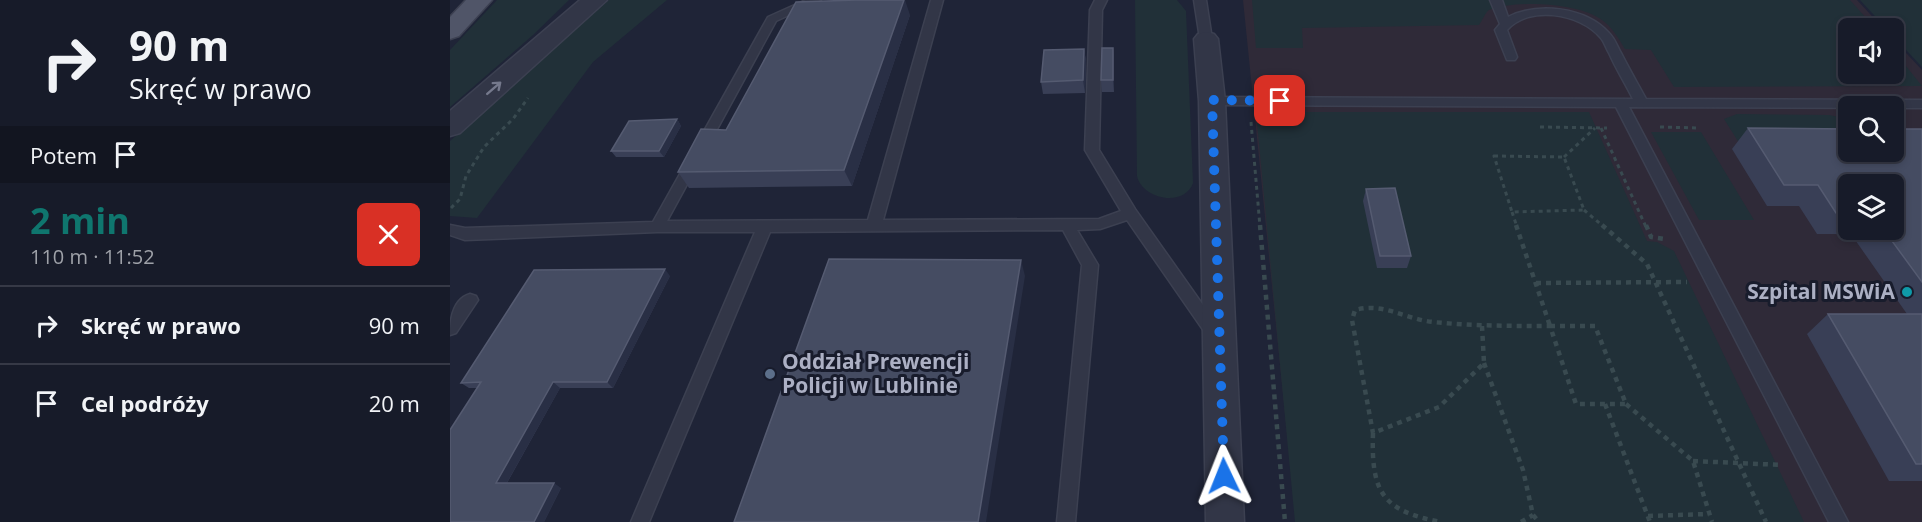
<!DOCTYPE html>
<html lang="pl">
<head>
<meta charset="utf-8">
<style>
	:root { --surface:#171b29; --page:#242835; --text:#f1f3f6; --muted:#9ea1a8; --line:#363946; --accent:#0f766e }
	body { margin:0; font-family:"Open Sans",sans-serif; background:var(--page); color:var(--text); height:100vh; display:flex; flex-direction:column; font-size:22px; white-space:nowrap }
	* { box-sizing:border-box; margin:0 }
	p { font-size:20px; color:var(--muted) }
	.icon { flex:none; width:33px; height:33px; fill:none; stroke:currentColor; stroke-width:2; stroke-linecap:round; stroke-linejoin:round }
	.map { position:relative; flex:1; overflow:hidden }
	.details { display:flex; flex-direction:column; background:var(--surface); width:450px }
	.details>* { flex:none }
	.banner { background:#171b29; color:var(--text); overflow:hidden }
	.controls { position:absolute; left:1388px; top:18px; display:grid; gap:12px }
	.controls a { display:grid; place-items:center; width:66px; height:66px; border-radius:9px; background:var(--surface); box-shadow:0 3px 9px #0003,0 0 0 2px var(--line); font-size:30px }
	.pin { position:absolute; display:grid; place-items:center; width:51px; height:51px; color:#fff; margin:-26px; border-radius:12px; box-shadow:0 3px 9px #0006 }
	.me { position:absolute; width:66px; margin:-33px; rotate:358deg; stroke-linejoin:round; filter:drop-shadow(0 0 4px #0008) }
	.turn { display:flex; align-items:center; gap:21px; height:126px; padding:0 30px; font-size:27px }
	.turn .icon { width:78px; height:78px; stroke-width:2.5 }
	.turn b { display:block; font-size:42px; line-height:51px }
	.then { display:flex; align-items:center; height:57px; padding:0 30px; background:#0003; gap:12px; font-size:22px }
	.round { display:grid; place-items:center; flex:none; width:63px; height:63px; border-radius:9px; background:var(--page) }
	.overview { display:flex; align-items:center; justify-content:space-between; height:102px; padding:0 30px }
	h1 { font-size:36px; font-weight:700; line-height:45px; color:var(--accent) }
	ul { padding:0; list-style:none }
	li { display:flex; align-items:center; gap:18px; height:78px; padding:0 30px; border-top:2px solid var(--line) }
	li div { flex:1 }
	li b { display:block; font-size:22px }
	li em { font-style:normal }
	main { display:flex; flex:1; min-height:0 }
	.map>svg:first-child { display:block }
	.medical { fill:#2f2a38; fill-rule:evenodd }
	.green { fill:#213038 }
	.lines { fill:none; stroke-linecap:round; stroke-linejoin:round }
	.service-casing { stroke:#3c4051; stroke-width:3 }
	.minor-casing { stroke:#3c4051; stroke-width:3 }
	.tertiary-casing { stroke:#3c4051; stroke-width:3 }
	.primary-casing { stroke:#3c4051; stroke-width:3 }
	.path-far1 { stroke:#394a50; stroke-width:3; stroke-dasharray:4 4; stroke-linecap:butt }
	.path { stroke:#394a50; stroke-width:4.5; stroke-dasharray:5 5; stroke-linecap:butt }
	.service { fill:#323647; fill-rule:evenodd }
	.minor { fill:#323647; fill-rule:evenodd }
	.tertiary { fill:#323647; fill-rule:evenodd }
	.primary { fill:#505568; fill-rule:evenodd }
	.wall { fill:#393f56; fill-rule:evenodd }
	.shaded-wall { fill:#292f45 }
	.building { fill:#454c62; stroke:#555b71; stroke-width:1.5 }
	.oneway { stroke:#75798c }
	.route { stroke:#1a73e8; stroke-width:10; stroke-dasharray:0 18 }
	.culture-dot { fill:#0f9aa8; stroke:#181c2c; stroke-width:2 }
	.service-dot { fill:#5c6f8a; stroke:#181c2c; stroke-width:2 }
	.labels { text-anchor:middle; stroke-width:6; stroke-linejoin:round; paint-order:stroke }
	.poi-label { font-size:21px; font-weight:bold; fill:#acb0c4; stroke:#181c2c; text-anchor:end }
</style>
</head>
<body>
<main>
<section class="details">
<div class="banner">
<div class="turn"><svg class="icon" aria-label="right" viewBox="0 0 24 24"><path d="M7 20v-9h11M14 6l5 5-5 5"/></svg><div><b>90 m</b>Skręć w prawo</div></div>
<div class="then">Potem<svg class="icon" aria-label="arrive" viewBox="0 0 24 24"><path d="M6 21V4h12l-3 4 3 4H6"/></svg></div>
</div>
<div class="overview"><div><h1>2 min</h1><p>110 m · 11:52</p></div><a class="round" style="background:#d93025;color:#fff"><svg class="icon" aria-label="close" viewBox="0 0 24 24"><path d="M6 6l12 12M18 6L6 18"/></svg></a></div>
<ul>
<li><svg class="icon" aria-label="right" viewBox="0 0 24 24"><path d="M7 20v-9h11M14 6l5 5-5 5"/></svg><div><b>Skręć w prawo</b></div><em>90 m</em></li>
<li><svg class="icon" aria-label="arrive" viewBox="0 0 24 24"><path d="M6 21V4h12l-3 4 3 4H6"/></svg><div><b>Cel podróży</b></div><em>20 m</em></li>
</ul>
</section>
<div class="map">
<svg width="1472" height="522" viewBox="0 0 1472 522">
	<rect width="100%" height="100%" fill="#1f2437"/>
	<path class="medical" d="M793,0h614l26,28h-35v46h45v-35l29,31v452h-626zM1398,106h45v46h-45zM1398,184h45v46h-45z"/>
	<path class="green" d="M47,0h72l-36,35 -83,72v-57z
		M159,0h58l-74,62 -116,156 -27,-2v-75z
		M685,0h42l9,11 7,172c-9,25 -51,16 -56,-7z
		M802,0h598l25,28h-27v46h45v-24l29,36 -248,1 -23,-37 -26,-1c-6,-10 -13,-22 -23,-29 -24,-18 -88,-20 -113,-10 -4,3 -7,11 -10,15l-177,3 1,20h-47z
		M1410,0h62v67l-29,-31v-8h-7z
		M806,112h333l58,129 10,1 17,9 130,271h-509z
		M1287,114l92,1 19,4v27h-107l-17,-27z
		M1201,132h50l53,88h-55z"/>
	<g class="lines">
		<g class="service-casing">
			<path id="service" d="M356,0h15l-45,21 -109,200 201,-1 63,-220h12l-60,220 216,-1 22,-8 -36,-61 5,-140 5,-10h12l-5,10 -3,140 36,59 87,123 -2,5 -6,2 -6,-2 -81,-117 -27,9 -23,1 21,35 -23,257h-18l25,-257 -19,-35 -293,2 -121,290h-18l124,-290h-98l-192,8 -15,-5v-10l15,3 188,-6 115,-205z
				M744,0h12l6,39 -2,2h-8l-2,-2z
				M1040,0h12l6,17c30,-15 78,-10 101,16 6,6 8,13 12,20 8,16 17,31 25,46l276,1v8l-293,-1 219,415h-19l-213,-415 -404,-2 -6,-4 6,-4 421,2c-8,-16 -17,-30 -24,-46 -3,-5 -5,-12 -9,-16 -21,-24 -71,-32 -93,-7l10,27 -2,3h-8l-12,-30 5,-6z
				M20,294l6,2 2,4 -22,33 -6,2c0,-16 3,-36 20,-41z"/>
		</g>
		<g class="minor-casing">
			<path id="minor" d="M756,32l8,2 4,5 7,62 19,421h-38l-7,-421 -5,-62 4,-5z"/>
		</g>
		<g class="tertiary-casing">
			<path id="tertiary" d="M130,0h27l-147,133 -10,3v-25z"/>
		</g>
		<g class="primary-casing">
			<path id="primary" d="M16,0h26l-33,36 -9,3v-22z"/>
		</g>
		<path class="path-far1" d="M801,122l9,105
			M1090,127l67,1
			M1210,127l40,1
			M1151,128l45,99
			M1044,156l70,1 20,53 -72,2z
			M1114,157l31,-29
			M1,208l9,-9 6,-23 18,-29 29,-28 15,-21
			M1134,210l20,17
			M1062,212l5,15"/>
		<path class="path" d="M810,225l25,297
			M1066,225l34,101
			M1152,225l45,39 119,258
			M1196,225l5,12 13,2
			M1086,283l151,-1
			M1032,326l2,37 -45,44 -66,26 -21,-113 3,-10c28,-8 50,9 78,12 39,4 78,4 117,4
			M1100,326h45l31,78h-50z
			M1034,363l39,107 10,45 6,7
			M1155,404l45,118
			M1176,404l67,57 19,61
			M923,433c-2,59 9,78 68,89
			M1243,461l89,4
			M1198,516l61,-2
			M1071,522l12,-7"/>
		<use href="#service" class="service"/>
		<use href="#minor" class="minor"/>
		<use href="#tertiary" class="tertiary"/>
		<use href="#primary" class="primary"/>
	</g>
	<path class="wall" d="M460,15l-58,171 -163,2 -11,-16 48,-42z
		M663,48l1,12v32h-12l-1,-12z
		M634,49l2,12 -1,32 -42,1 -2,-12z
		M227,119l4,7 -17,31h-48l-5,-6z
		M1298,128l174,1v352h-33l-82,-147 21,-20h79l-56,-80h-34l-18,-28h-32l-35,-57zM1398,184l45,46h-45z
		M916,189l45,67 -4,12h-30l-14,-67z
		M220,276l-57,112h-53l-53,95 54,5 -17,34h-94l27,-134h-8l-8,-5z"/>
	<path class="shaded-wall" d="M454,0h1l5,15 -58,171 -8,-16z
		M663,48l1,12v32l-1,-12z
		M634,49l2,12 -1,32 -2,-13z
		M227,119l4,7 -17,31 -5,-6z
		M571,260l4,16 -39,246h-8z
		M215,269l5,7 -57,112 -6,-6z
		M103,382l7,6 -56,100 -8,-5z
		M104,483l7,5 -17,34h-10z"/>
	<path class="building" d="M407,0h47l-60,170 -166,2 23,-43 25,1 70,-128z
		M652,48h11v32h-12z
		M634,49l-1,31 -42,2 3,-32z
		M227,119l-18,32h-48l18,-30z
		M1298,128l100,1v23h45v-23h29v153l-38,-52h9v-46h-45v29h-12l-18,-28h-34z
		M945,188l16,68h-31l-14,-67z
		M379,259l192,1 -43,262h-244z
		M215,269l-58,113h-54l-57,101h58l-20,39h-84v-92l31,-48 -20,1 73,-113z
		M1378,314h94v150h-6z"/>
	<defs><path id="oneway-shaft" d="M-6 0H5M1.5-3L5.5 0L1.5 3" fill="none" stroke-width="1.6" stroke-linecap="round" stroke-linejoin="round" transform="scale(1.5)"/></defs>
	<use class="oneway" href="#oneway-shaft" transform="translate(44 88) rotate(-41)"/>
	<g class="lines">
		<path class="route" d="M774,476l-12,-376 68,1"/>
	</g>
	<circle class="culture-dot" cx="1457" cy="292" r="6"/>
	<circle class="service-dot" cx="320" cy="374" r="6"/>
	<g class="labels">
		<g class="poi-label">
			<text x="1445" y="299">Szpital MSWiA</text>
			<text x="332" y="369" text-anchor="start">Oddział Prewencji<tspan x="332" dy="24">Policji w Lublinie</tspan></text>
		</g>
	</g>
</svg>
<div class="controls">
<a><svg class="icon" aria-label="sound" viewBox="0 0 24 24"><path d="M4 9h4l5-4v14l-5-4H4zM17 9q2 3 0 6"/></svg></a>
<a><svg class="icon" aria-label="search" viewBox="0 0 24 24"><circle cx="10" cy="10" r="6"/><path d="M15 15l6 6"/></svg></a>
<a><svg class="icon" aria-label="layers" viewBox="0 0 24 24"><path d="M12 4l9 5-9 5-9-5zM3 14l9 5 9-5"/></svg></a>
</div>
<div class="pin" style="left:830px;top:101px;background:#d93025"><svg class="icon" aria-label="arrive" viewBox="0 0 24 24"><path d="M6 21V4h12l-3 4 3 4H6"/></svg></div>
<svg class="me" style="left:774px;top:476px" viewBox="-20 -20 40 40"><path d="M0-17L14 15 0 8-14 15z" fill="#1a73e8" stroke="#fff" stroke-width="4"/></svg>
</div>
</main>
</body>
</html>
